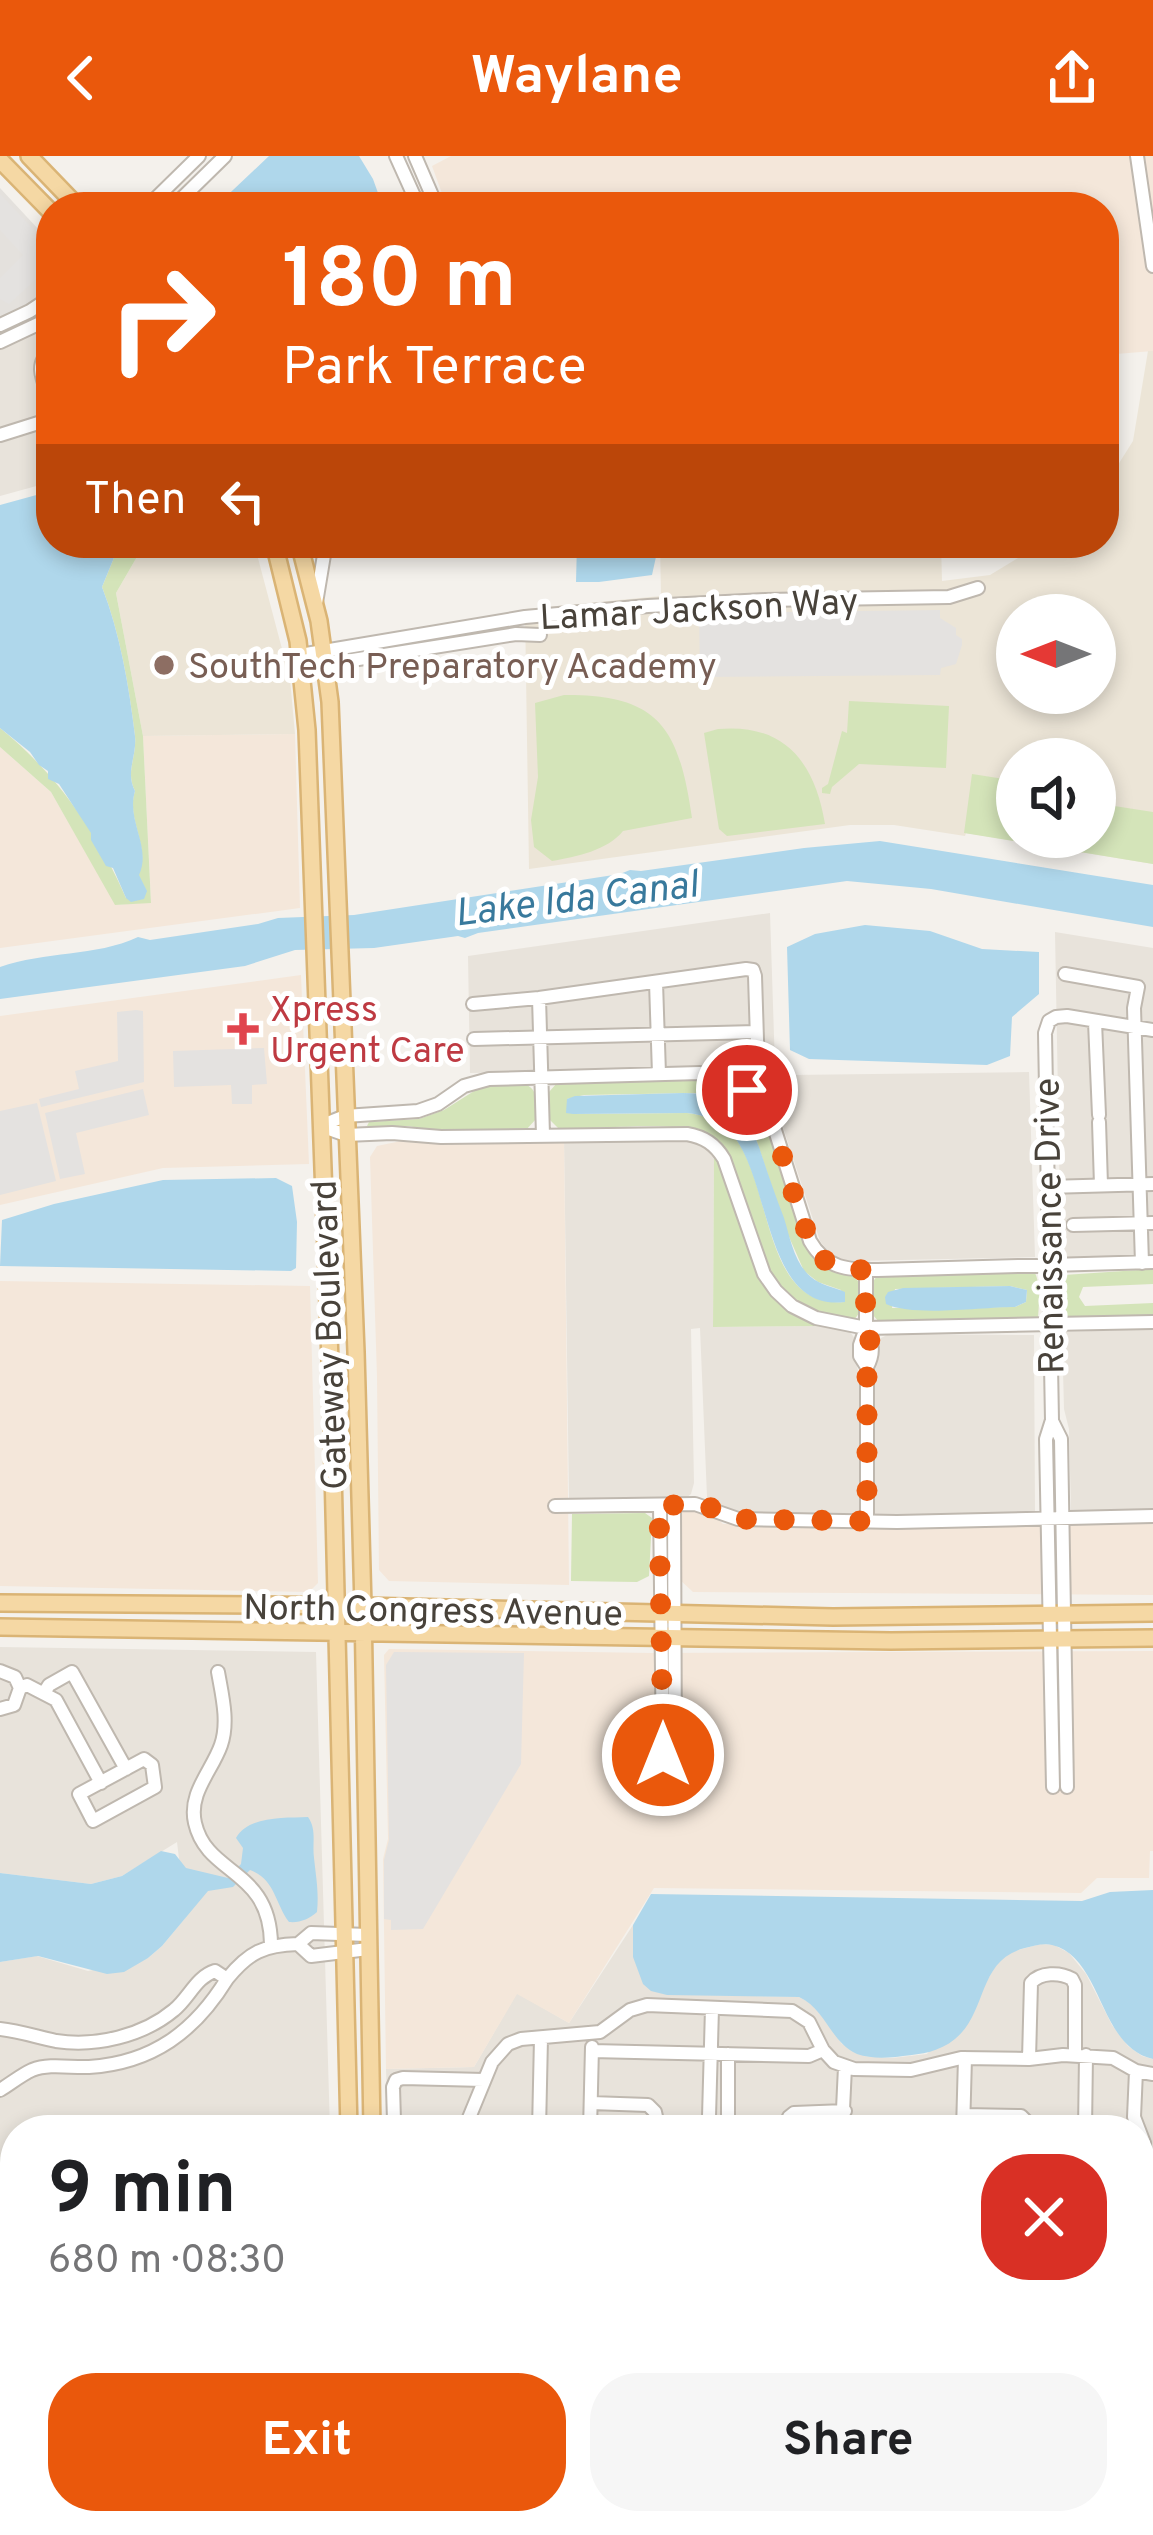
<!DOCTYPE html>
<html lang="en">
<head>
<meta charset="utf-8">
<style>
	:root { --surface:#fff; --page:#f6f6f6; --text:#202124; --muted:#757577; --accent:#ea580c }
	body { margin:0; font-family:Overpass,sans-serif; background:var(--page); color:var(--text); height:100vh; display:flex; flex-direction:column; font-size:45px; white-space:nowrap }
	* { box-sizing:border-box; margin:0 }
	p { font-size:39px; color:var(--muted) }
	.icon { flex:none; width:66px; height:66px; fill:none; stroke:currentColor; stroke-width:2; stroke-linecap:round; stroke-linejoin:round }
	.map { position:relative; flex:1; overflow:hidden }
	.side { position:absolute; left:0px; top:1959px; width:1155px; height:420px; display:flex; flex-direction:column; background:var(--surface); border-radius:48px 48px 0 0; box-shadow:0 6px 18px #0003 }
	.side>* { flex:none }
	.guide { position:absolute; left:36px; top:36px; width:1083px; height:366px; border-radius:48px; box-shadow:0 6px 18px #0003; background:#ea580c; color:#fff; overflow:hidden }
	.needle { width:78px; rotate:270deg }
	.tools { position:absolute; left:996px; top:438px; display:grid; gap:24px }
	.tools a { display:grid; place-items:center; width:120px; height:120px; border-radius:50%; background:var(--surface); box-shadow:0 6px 18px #0003; font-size:60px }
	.pin { position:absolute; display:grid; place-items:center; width:102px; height:102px; color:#fff; margin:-51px; border:6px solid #fff; border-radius:50%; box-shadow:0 3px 12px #0007 }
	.me { position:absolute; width:132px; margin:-66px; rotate:0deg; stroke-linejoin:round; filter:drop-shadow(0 0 9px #0008) }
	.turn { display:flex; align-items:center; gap:42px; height:252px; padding:0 48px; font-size:54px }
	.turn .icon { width:156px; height:156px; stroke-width:2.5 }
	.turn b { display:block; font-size:84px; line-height:102px }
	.then { display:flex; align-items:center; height:114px; padding:0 48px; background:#0003; gap:24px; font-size:45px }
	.round { display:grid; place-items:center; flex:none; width:126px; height:126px; border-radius:48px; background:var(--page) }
	.overview { display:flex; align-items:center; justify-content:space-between; height:204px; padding:0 48px }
	h1 { font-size:72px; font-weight:700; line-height:90px }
	.primary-button { display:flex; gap:24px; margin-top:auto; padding:24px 48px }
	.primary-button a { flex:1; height:138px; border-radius:48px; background:var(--accent); color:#fff; font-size:48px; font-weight:700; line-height:138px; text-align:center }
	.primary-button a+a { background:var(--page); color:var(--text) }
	header { display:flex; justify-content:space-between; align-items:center; height:156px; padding:0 48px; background:var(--accent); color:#fff; font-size:54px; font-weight:700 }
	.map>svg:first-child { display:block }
	.residential { fill:#e8e3db }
	.commercial { fill:#f4e7da }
	.industrial { fill:#e4e1dd }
	.education { fill:#ece5d7; fill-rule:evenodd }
	.green { fill:#d4e4b9; fill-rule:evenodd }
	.parking { fill:#e4e2e0 }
	.water { fill:#afd7eb }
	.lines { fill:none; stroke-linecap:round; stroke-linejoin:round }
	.minor-casing { stroke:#bfb8af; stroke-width:16 }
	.major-casing { stroke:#dab475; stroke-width:20 }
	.minor { stroke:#fff; stroke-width:12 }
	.major { stroke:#f5d8a4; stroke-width:15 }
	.route { stroke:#ea580c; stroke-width:21; stroke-dasharray:0 37.8 }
	.education-dot { fill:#8d6e63; stroke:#fff; stroke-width:4.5 }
	.health-dot { fill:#e0444e; stroke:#fff; stroke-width:4.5 }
	.labels { text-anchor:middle; stroke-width:10; stroke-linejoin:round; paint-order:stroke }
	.street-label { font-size:36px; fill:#48423a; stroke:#fff }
	.education-label { font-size:36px; fill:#785e54; stroke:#fff; text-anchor:start }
	.health-label { font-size:36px; fill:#be3a42; stroke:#fff; text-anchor:start }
	.water-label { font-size:39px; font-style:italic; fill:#38799c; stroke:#fff }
</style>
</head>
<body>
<header><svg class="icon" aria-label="back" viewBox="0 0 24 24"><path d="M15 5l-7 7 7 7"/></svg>Waylane<svg class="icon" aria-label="share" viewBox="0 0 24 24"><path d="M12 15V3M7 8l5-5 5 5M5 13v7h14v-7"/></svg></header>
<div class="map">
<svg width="1153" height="2379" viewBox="0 0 1153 2379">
	<rect width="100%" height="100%" fill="#f4f1ec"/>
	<path class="residential" d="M51,170v156l-51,14v-146z
		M770,757l5,154 16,8 238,-3 6,185 -180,4 -14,-1 -11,-6 -10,-13 -41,-126 -16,-24 -5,-1 -13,-11 -41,-11 -234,5 -2,-117z
		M1055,776l98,16v308l-92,3z
		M689,982l25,14 -1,175 113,-1 24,6 6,8v22l6,25 -1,125 -7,4 -107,-1 -27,-9 -13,-9 -7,-169 -9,1 3,154 -3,11 -5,4 -92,3 -25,-2 -5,-359z
		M1153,1173v183l-82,-1 -2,-82 -5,-20 -2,-77z
		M889,1178l145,1 1,179 -157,3 -4,-2 -3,-4 1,-141 4,-8 3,-23z
		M0,1491l316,5 14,478h-315v390h332l1,15h-348v-573l37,-6 51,15 60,-13 14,-12 24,-29 -9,-75 -55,34 -31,8 -91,-11z
		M633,1769v32l74,38 92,2 17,9 26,38 22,12 28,2 35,-4 61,-75 10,-18 12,-9 31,-8 13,1 15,8 17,21 26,51 16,21 14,10 11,3v476h-751v-15h738v-390h-752l-2,-61 88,-2 43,-74 52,30z"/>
	<path class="commercial" d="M451,0h702v195l-49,4v-148h-657l-15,-41z
		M295,578l5,174 -300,40v-201l51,45 65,113 35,-3 -8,-166z
		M301,819l8,189 -146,4 -163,37v-189z
		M564,984l5,445 -180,-4 -10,-11 -2,-193 -7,-220 7,-11 24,-5z
		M0,1125l310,5 8,297 -9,9 -309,-6z
		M678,1352h21l15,7 9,9 239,2 191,-6v75l-460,-3 -15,-14z
		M389,1493l263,4 501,-2v200h-3l-1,27h-52l-16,15 -427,-5 -85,135 -52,-29 -43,73 -88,2 -3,-210 5,-20 -4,-184z"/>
	<path class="industrial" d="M0,32l39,42 12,5v54l-22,16 -29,14z"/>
	<path class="education" d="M1148,195h5v513l-187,-31 -1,3 -71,-11h-44l-321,44 -4,-260 136,-13 -1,-53h281l1,38 48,-6 53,-32h61v-56l29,-46zM1017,459h78v78h-78zM1017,603h78v78h-78z
		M145,387h109l36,136 5,55 -152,2 -27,-143z"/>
	<path class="green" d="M120,387h25l-29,50 27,143 8,167 -36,2 -64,-113 -51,-45v-19c55,44 98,105 126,170 7,-12 14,-24 16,-37 2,-23 -15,-46 -7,-70 -10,-19 2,-34 0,-55 -6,-50 -15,-103 -33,-149z
		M564,539c96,-1 115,34 128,123l-69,13c-15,19 -47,26 -71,30l-18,-14 -3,-27 7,-43 -3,-74z
		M849,545l100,5 -3,62 -87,-4 -27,23 -2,7 -8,-1v-5l6,-4 14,-53 5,2z
		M718,573c67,-6 97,34 107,95l-98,12 -8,-7 -15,-96z
		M972,618l45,7v56h78v-34l58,9v52l-189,-31z
		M705,923l24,8 24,18 17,29 40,120 18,16 25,6 5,5 2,31 -6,8c-38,-8 -63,-12 -85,-48 -10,-30 -35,-122 -60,-137 -24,-15 -109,-6 -140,-6l-11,-1 -8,-8 -1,-28 8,-9zM695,937l31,7 12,8 16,25 32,97 18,41 14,11 23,8 3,12c-86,6 -69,-126 -115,-171 -12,-12 -26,-16 -42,-18l-114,1 -6,-15 17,-4z
		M525,928c15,6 11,22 11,35l-10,11 -89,1 -29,-5h-41l2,-4 50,-3 25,-9 38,-24z
		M714,996l43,117 43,47 26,10 -113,1z
		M1153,1113v15l-70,3 -4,10 6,9 68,-3v14h-91l-1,-38 3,-4z
		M1034,1115c7,12 5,33 4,47l-6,2 -152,3 -8,-9v-31l5,-7zM1010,1130l17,4 -1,12 -11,5 -123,1 3,-19z
		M645,1357l7,5 -3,58 -12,6 -66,-1 1,-67z"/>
	<path class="parking" d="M0,38l51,54v17l-42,39 -9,-5v-21l23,-23 -23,-25z
		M940,454v8l16,10v7l6,4v6l-6,19 -15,4 -1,7 -240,2 -1,-64z
		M136,854l7,1 1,71 -103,25 -2,-8 40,-10 -4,-18 43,-10 -1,-49z
		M264,892l3,36 -15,1v19h-20l-1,-19 -57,2 -1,-36z
		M143,933l6,26 -73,18 9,41 -25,5 -15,-66z
		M37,947l19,78 -56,14v-84z
		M394,1496l130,1 -3,111 -98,165 -32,1v-10l-7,-1v-59l5,-20 -3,-175z"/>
	<path class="water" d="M269,0h90l14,23 10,28h-168z
		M51,335v52h69l-18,44c18,46 27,99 33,149 2,21 -10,36 0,55 -9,30 17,56 4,84l8,16 -3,8 -13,3 -5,-4 -13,-30 -7,-2 -15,-26v-7l-32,-49 -11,-5v-8l-9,-6 -9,-13 -30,-24v-223z
		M577,387h82l-7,32 -53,7h-23z
		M880,685l273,44v42l-222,-38 -84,-8 -369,52 -13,5 -7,-2 -84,12 -79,2 -50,16 -245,33v-32c45,-16 95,-10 138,-30l12,3 108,-16 20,-6 76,-3 266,-41 10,-4 11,1 163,-23z
		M865,769l65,6 52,18 57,3v42l-27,23 -2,39 -23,9 -178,-6 -19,-9 -3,-103 28,-13z
		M683,937c45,0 61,14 76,54 8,24 16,48 25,71 6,19 10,45 27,59 9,8 23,10 34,15v10c-83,11 -73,-129 -116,-171 -12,-12 -26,-16 -42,-18l-114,1 -7,-1 1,-14 8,-3z
		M276,1022l16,8 5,36 -1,46 -5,3 -291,-5 2,-46 52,-16 109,-24z
		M1010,1130l17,4 -1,12 -11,5c-32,0 -102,10 -129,-3l-1,-7 3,-5 15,-4z
		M308,1661c9,13 4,25 6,41 2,19 5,34 3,54 -8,7 -17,11 -28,10 -14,-19 -14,-43 -39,-52l-17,17 -25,4 -46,55 -14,12 -24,14 -17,2 -69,-18 -38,6v-89l91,11 31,-8 39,-25 14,3 11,14 42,10 13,-14 2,-16 -7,-10c12,-22 48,-20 72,-21z
		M1153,1734v169c-55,-12 -50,-102 -101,-114 -9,-2 -18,1 -27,3 -48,12 -37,64 -70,91 -16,13 -33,15 -52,17 -14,2 -32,3 -46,-2 -27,-12 -31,-45 -58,-57l-132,-2 -16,-4 -8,-7 -10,-27v-32l18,-31 431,7 28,-9z"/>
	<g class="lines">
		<g class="minor-casing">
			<path id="minor" d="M396,0l23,51
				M415,0l22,51
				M1137,0l16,110
				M147,51l52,-51
				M173,51l52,-51
				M0,169l30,-14 21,-14
				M0,186l51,-24
				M51,196c-19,12 -6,32 0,50
				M0,279l51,-16
				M316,447l10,-60
				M300,499l225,-38 123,-11 117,-6 184,-3 29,-9
				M302,512l214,-34 24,1
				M1065,818l73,13 -4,21 8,255
				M656,826l3,92
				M539,842l4,137
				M473,848l66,-6 207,-29 7,1 2,6 3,95 -11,19
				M1095,866l4,93
				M474,883l282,-7
				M1099,966l2,63
				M320,970l25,-10 73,-5 20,-7 26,-18 25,-7 211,-6c35,8 56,21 74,54l36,114c16,28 38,29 68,29l275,-8
				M321,970l25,9 46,-2 49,4 246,-3c17,3 28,10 37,25l40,115 12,17 16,15 24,12 50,10 287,-6
				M1048,1031l105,-3
				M1073,1069l80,-2
				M866,1114v58l-6,17v11l7,11
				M866,1172c6,15 9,24 1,39v154
				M1052,1265l9,18 6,348
				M660,1349l3,250 12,7 -1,-258
				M555,1350l140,-2 43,15 159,3 256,-6
				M0,1515l15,6 5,11 -6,17 -14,4
				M218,1516c4,23 11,50 3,73 -9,26 -33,48 -26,78 12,53 75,45 76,121
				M20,1532l7,-3 29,15 45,83
				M44,1537l5,-8 23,-13 54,97
				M144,1603l8,6 3,22 -62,34 -14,-27z
				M1053,1631l-7,-348 6,-19 -7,-387 4,-12 7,-4 11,-1 86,14
				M298,1788l13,12 57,-7
				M712,1852l-3,109 10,13
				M0,1873c19,2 37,8 56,12 40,6 87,-5 118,-31 15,-12 22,-33 41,-39l12,8c22,-27 37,-34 71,-35l13,-11 57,2
				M592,1895l217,5 14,-6
				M1029,1903l2,-76c9,-11 29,-11 41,-4l3,6v70
				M1136,1915l-2,46 10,26v53l9,8
				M0,1934c10,-6 21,-15 32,-20 18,-7 39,-2 57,-3 64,-4 106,-36 138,-88
				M591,1947l57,2 7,7 4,18
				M964,1959l57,1 6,6 1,8
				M843,1970l61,4
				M425,1974l-21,-3 -10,-6 -1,-34 3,-7 7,-2 81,2
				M464,1974l28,-68 16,-18 13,-5 79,-7 30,-22 17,-5 145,6 17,11 14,28 11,12 20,7 57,1 50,-12 68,1 34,-4 50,3 23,13 17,3
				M539,1974l2,-92
				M590,1974l2,-83
				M721,1974l7,-12v-64
				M782,1974l7,-13 5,-4 51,-2
				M842,1974l3,-63
				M963,1974l2,-72
				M1085,1974l1,-75
				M0,2085h15
				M1140,2106h13
				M0,2174h15
				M1140,2195h13
				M0,2268l15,1
				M1140,2287h13
				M0,2360l15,1
				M206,2364c23,5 56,12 80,1l168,2 9,-3
				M455,2368c20,9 72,11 92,2
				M791,2374l362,5"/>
		</g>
		<g class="major-casing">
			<path id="major" d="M29,0l49,51
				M0,4l51,52
				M274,387l24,98 9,89 24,658 18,742
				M299,387l20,78 11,81 26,650 7,254 9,524
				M0,1447l363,3 470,11 320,-4
				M0,1471l891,14 262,-3
				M361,2364l1,15
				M384,2364v15"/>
		</g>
		<use href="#minor" class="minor"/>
		<use href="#major" class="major"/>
	</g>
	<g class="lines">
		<path class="route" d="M663,1599l-4,-250h45l34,14 129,2v-154c10,-18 0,-28 -1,-47 -1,-17 0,-33 0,-50 -17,-1 -33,-1 -46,-14 -16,-16 -38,-103 -46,-130l-9,-16 -18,-20"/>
	</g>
	<circle class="education-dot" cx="164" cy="509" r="12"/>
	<path class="health-dot" d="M237 855h12v12h12v12h-12v12h-12v-12h-12v-12h12z"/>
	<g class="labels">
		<g class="street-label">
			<text transform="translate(699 452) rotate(-3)" y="13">Lamar Jackson Way</text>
			<text transform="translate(1048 1070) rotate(-91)" y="13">Renaissance Drive</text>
			<text transform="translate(328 1179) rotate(-92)" y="13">Gateway Boulevard</text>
			<text transform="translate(433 1453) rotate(1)" y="13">North Congress Avenue</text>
		</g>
		<g class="education-label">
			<text x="188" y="522">SouthTech Preparatory Academy</text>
		</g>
		<g class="health-label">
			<text x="270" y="865">Xpress<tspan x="270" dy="41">Urgent Care</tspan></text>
		</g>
		<g class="water-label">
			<text transform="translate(576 741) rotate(-7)" y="14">Lake Ida Canal</text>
		</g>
	</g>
</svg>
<div class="tools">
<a><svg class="needle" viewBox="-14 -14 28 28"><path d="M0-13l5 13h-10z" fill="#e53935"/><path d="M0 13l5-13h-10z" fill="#757577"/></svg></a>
<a><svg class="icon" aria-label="sound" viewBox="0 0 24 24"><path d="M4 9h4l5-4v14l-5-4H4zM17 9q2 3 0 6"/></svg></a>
</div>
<div class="pin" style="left:747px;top:934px;background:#d93025"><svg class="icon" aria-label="arrive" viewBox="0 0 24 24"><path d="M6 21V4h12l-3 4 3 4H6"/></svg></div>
<svg class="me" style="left:663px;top:1599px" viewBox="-20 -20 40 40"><circle r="17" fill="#ea580c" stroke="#fff" stroke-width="3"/><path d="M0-11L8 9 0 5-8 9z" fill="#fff"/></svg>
<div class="guide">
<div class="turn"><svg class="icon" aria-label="right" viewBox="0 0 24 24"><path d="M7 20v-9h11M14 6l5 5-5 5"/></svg><div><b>180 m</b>Park Terrace</div></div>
<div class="then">Then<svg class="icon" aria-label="left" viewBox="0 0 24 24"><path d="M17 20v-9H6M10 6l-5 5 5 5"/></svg></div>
</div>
<section class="side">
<div class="overview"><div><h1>9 min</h1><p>680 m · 08:30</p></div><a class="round" style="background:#d93025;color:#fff"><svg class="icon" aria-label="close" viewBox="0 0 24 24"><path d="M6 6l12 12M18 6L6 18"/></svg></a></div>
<div class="primary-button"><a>Exit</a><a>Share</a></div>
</section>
</div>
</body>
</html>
